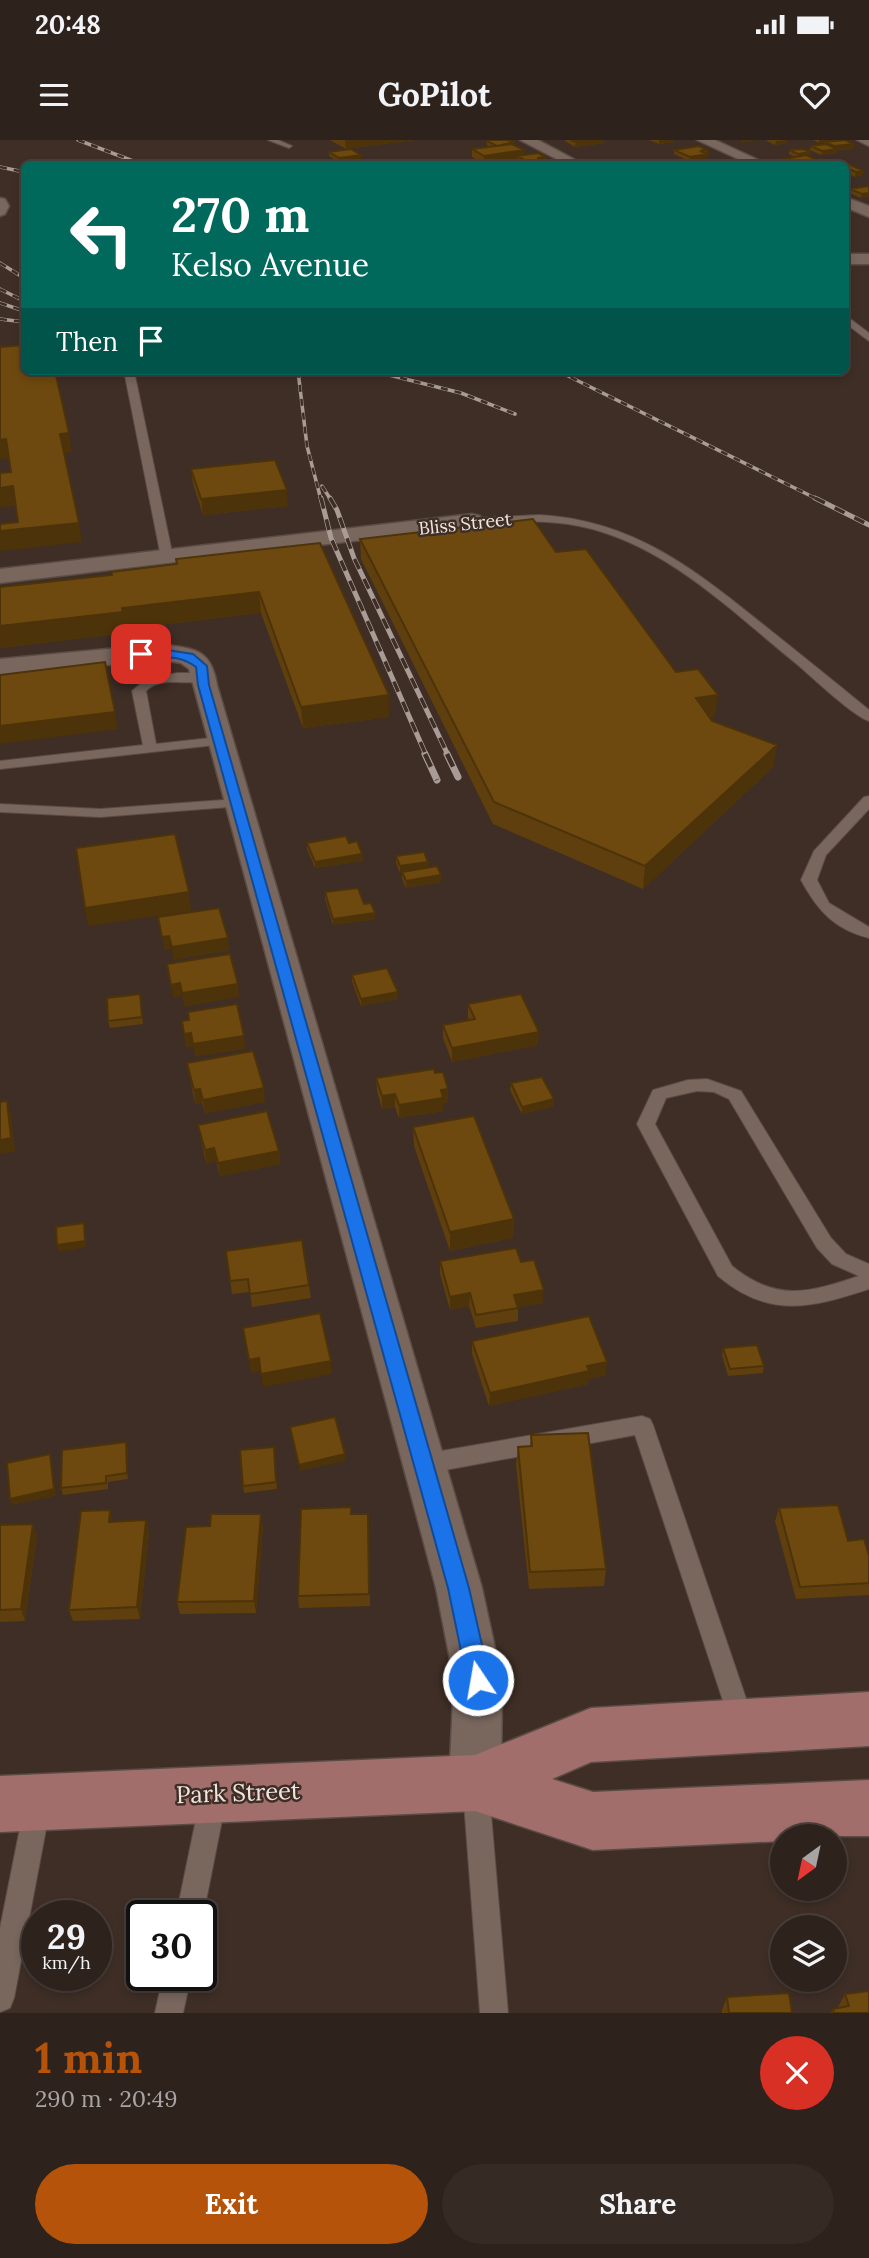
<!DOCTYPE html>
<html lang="en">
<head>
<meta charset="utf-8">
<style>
	:root { --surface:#2e221c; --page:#362a25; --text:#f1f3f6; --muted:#a7a4a3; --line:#493f3b; --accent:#b45309 }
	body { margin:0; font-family:Lora,serif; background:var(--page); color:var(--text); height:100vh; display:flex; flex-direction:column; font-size:26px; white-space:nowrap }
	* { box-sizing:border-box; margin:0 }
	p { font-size:23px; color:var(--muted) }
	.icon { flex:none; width:38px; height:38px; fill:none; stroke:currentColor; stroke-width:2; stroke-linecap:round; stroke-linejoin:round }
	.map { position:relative; height:1873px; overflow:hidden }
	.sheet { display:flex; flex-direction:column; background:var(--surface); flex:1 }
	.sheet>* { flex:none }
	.hud { position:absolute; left:21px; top:21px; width:828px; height:214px; border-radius:10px; box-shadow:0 4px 10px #0003,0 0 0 2px var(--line); background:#00695c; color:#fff; overflow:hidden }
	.needle { width:46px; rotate:213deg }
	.controls { position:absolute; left:770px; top:1684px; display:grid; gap:14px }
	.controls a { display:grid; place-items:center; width:77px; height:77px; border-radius:50%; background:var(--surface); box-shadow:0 4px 10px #0003,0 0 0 2px var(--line); font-size:35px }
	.speed { position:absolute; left:21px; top:1760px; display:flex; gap:14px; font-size:35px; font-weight:700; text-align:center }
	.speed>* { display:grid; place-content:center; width:91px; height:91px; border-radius:50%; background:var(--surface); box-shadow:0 4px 10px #0003,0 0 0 2px var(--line); line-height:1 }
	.speed small { font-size:18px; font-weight:400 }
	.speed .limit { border:4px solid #111; border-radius:10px; background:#fff; color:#111 }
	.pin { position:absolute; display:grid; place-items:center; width:60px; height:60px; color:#fff; margin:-30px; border-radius:14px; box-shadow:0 4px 10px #0006 }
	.me { position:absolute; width:77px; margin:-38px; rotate:348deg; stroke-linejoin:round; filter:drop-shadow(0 0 5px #0008) }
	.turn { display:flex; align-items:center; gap:24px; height:147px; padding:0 35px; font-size:32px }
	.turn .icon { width:91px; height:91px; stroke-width:2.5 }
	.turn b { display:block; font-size:49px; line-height:60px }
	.then { display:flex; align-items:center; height:66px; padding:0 35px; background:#0003; gap:14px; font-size:26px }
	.round { display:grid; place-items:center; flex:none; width:74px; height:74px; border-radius:37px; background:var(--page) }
	.summary { display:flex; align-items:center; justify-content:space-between; height:119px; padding:0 35px }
	h1 { font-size:42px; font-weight:800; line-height:52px; color:var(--accent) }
	.cta { display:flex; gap:14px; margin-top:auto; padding:14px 35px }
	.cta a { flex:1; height:80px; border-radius:42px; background:var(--accent); color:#fff; font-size:28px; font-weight:800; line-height:80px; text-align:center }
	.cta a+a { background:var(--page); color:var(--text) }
	.status { display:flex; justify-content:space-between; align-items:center; height:49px; padding:0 35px; background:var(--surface); direction:ltr }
	.status svg { height:19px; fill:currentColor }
	header { display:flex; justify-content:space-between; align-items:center; height:91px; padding:0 35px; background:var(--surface); font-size:32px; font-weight:800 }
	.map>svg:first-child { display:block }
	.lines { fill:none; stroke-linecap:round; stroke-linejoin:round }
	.service-casing { stroke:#5a4c45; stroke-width:2 }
	.minor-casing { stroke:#5a4c45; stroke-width:3 }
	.primary-casing { stroke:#5a4c45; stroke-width:3 }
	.service { fill:#79675e; fill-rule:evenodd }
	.minor { fill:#79675e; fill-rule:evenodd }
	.primary { fill:#a26e6c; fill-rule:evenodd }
	.rail-far2-casing { stroke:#a99c96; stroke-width:3.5 }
	.rail-far1-casing { stroke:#a99c96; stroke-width:5 }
	.rail-casing { stroke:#a99c96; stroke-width:7 }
	.rail-far2 { stroke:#3e2e26; stroke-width:2.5; stroke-dasharray:7; stroke-linecap:butt }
	.rail-far1 { stroke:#3e2e26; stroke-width:3.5; stroke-dasharray:11; stroke-linecap:butt }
	.rail { stroke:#3e2e26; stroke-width:4.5; stroke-dasharray:14; stroke-linecap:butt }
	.wall { fill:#5f3f0d }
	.shaded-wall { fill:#4d330a }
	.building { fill:#6e490f; stroke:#4d330a; stroke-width:2 }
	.route { fill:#1a73e8; stroke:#114b97; stroke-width:2 }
	.labels { text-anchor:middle; stroke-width:5; stroke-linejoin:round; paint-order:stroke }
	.far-street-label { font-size:18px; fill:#efe4df; stroke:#3e2e26 }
	.near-street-label { font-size:24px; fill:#efe4df; stroke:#3e2e26 }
</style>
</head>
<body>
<div class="status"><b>20:48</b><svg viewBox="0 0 49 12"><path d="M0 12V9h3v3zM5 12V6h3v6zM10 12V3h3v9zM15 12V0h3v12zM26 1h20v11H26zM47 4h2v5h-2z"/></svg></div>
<header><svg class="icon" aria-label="menu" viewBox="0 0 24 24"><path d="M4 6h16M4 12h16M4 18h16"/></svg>GoPilot<svg class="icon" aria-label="heart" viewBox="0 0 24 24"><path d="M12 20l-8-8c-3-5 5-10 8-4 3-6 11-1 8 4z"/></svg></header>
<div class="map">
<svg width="869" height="1873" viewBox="0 0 869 1873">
	<rect width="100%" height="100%" fill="#3e2e26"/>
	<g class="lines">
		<g class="service-casing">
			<path id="service" d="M268,0h10l14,6 -3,2z
				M845,175l24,18v8l-24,-18z
				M124,231h10l39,186 -6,3 -6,-3z
				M539,375c94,5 155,54 226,111 35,28 70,56 104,84v11c-16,-5 -56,-43 -71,-56 -66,-53 -133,-122 -219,-139 -35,-7 -72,-4 -107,-2l-6,-3 6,-3z
				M177,533h26l6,4c-17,13 -45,-4 -63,14l10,53 63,-7 7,4 -2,3 -224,25v-8l143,-16 -11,-54 14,-12z
				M869,656v13l-43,46 -9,25 12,23 40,24v11c-35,-9 -51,-27 -68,-58l13,-29 50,-54z
				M237,659l5,1 2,3 -2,3 -142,11 -100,-5v-8l100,5z
				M707,939l34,12 90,147 15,16 23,10v25c-58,19 -100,30 -151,-13l-81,-152 16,-34 35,-10zM697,951l17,1 15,7 88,149 15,16 27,12c-51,17 -83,26 -127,-10l-77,-142 11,-26z
				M642,1276l8,3 3,6 101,297 -3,9 -9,3 -9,-3 -3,-9 -95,-287 -211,39 -8,-3 -3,-7 3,-7 8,-3z
				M476,1637l9,4 4,9 19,223h-28l-17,-223 4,-9z
				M213,1647l9,4 4,9 -23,116 -2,3v-3h-25l24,-116 4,-9z
				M37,1655l9,4 4,9 -36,190 -4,10 -10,4v-84l24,-120 4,-9z
				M163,1836h28l-8,37h-28z"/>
		</g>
		<g class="minor-casing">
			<path id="minor" d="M520,0h18l45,24h-17z
				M697,0h18l52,24h-18z
				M857,0h12v6z
				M845,57l24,9v11l-24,-10z
				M0,58l5,1 4,7 -4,8 -5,2z
				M845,114h24v10h-24z
				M472,374l8,2 3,5 -3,5 -480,57v-14z
				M161,504c33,5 50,4 56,41l265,903 20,92 -1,103 -8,18 -18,8 -18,-8 -8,-18 5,-103 -18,-92 -247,-919 -8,-6 -20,-3 -161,15v-16z"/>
		</g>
		<g class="primary-casing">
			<path id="primary" d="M869,1552v54l-278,16 -39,17 41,13 276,-12v56h-87v5l-189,9 -118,-39 -475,21v-56l475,-21 116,-47z"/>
		</g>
		<use href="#service" class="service"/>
		<use href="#minor" class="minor"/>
		<use href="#primary" class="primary"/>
		<g class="rail-far2-casing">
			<path id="rail-far2" d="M78,0l63,24
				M0,27l24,5
				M0,123l24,15
				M0,149l24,12
				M0,163l24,8
				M0,179l24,3
				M298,231l9,75 14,54
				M373,231l88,22 54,21
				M558,231l261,129
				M322,346l9,14"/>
		</g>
		<g class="rail-far1-casing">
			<path id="rail-far1" d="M321,358l10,40 95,217
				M330,358l7,12 17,48 94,197
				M815,358l54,27"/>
		</g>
		<g class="rail-casing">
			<path id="rail" d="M425,614l12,26
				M447,614l11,23"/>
		</g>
		<use href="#rail-far2" class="rail-far2"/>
		<use href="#rail-far1" class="rail-far1"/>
		<use href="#rail" class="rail"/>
	</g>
	<path class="wall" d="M330,0h83l-67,9z
		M565,0h39v3l-29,4 -10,-6z
		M649,0h25v2l-15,2z
		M767,0h20l-1,3 -11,2 -8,-4z
		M813,0h25l-1,1 17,3 -1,5 -16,1 -1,3 -15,2 -11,-5 1,-4 13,-2 1,-2 -6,1z
		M487,1l28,4 9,5v5l22,2v5l-8,1v1h16h-29l-8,-4v-1l-33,5 -12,-7v-8l19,-2 -4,-2z
		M674,10h33v8l-18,3 -15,-7z
		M789,10l21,6 7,8h-39l1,-4 16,-3 -6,-3z
		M329,12l32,3v4l-22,3 -10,-6z
		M845,24l18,11 -8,2 -10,-5z
		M869,46l-8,12 -12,-5 1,-4z
		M191,329l97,37 -85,9 -10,-31z
		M360,399l196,13 120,120 39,44 -6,1 3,4 65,24 -4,22 -130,122 -150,-65 -132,-265z
		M320,403l69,174 -86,11 -42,-115 -136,16 1,4 -126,15v-61l111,-12 66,-11 -1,-5z
		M307,703h42l13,11 1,7 -48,7 -8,-19z
		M396,716l32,6v6l13,14 -35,6 -4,-9v-6h-2l-4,-10z
		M325,752l39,12 11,9v6l-42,6 -8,-26z
		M352,835l46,24 -37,7 -9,-24z
		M141,861l2,23 -33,4 -2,-7z
		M468,864l70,41 -86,17 -9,-24v-13l26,-5 -1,-3z
		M187,923l78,39 -60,11 -3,-11 -7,2z
		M376,938l72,24 -5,1v8l-44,7 -4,-11 -13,2 -5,-18z
		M511,943l43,23 -32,8 -12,-24z
		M198,985l81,26 1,13 -60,12 -4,-15 -10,2z
		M413,987l101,92 -1,19 -63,13 -36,-105z
		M226,1111l83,34 2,13 -59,9 -2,-15 -18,2z
		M440,1121l81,1 22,41 -25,4v14l-42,7 -7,-22 -19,4 -10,-36z
		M472,1201l134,34 -18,4v5l-99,22 -17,-52z
		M723,1208l41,18 -1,7 -35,3 -6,-21z
		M531,1295l75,134 -2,17 -75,3 -13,-124 2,-18 12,-1z
		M126,1302l2,7v30l-20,3v7l-45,6 -2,-7z
		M274,1307l3,42 -33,4 -1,-7z
		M779,1368l69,33 21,15v39l-73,4 -21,-78z
		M352,1374l17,13 1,79 -71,2 -1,-12z
		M146,1380l3,13 -9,86 -67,2 -4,-11z
		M0,1385l37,11 -12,85 -25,1z
		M263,1386l-7,87 -76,1 -3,-12z
		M845,1854l24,19h-38l2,-4 5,-1v-1z
		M727,1857l65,16h-70v-3z"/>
	<path class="shaded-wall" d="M345,0h68l-67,9z
		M593,0h11v3l-29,4 1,-5z
		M659,0h15v2l-15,2z
		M742,0h17l-17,3z
		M787,0l-1,3 -11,2 1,-4z
		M819,0h19l-19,3z
		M854,4l-1,5 -16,1 -1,3 -15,2 1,-4 11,-1 1,-4z
		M524,10v8l-7,-2v3l-33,5v-8z
		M811,12l-1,4 -13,2 1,-4z
		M708,14l-1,4 -18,3 1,-4z
		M361,15v4l-22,3v-4z
		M546,17v5l-8,1v1h-10v-2l10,-4z
		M817,20v4h-26v-1z
		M864,31l-1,4 -8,2 1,-5z
		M869,53v4l-8,1 1,-4z
		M69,293l3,19 -9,1 -3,-19z
		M6,299l4,19 -10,1v-19z
		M13,346l3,20 -16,1v-19z
		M287,350l1,16 -85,9 -2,-16z
		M79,383l3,19 -82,9v-20z
		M259,452l2,21 -136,16 1,4 -126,15v-22l122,-18z
		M389,555v22l-86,11 -2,-21z
		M718,555l-3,21 -22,3 3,-21z
		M115,572l3,17 -118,15v-18z
		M777,605l-4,22 -130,122 2,-23z
		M362,714l1,7 -48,7v-6z
		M428,722v7l-28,4v-7z
		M441,735v7l-35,6v-7z
		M189,752l2,19 -103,15 -3,-18z
		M375,773v6l-42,6v-6z
		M169,796l2,13 -7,1 -2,-13z
		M228,798l1,13 -56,9 -1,-13z
		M180,843l2,13 -9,2 -2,-13z
		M238,844l1,13 -55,10 -2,-14z
		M398,852v7l-37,7v-7z
		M539,892l-1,13 -86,17v-14z
		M191,893l2,13 -7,2 -2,-14z
		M244,896l2,13 -51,8 -2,-13z
		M264,948l1,14 -60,11 -2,-13z
		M200,949l2,13 -7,2 -1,-14z
		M448,949v13l-5,1v8l-44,7v-13l42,-15z
		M395,954v13l-13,2v-13z
		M554,959v7l-32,8v-7z
		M7,961l4,13 4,37 -15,3v-14z
		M214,1008l2,13 -10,2 -1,-13z
		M279,1011l1,13 -60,12 -2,-13z
		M514,1079l-1,19 -63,13v-19z
		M84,1083l2,24 -27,5 -2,-7z
		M544,1150l-1,13 -30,5 1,-13z
		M470,1153l-1,13 -19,4v-13z
		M259,1218l1,13 -9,2 -2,-13z
		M331,1221l1,13 -69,13 -2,-13z
		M607,1222l-1,13 -18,4v5l-99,22 1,-13z
		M126,1302l2,7v30l-1,-6z
		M50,1314l2,7 4,35 -44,9 -2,-6z
		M345,1314v7l-45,10 -1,-6z
		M110,1370l3,13 -4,-1z
		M261,1374l2,12 -7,87 -2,-12z
		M146,1380l3,13 -9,86 -3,-12z
		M33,1384l4,12 -12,85 -4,-12z"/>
	<path class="building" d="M491,0h16l8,2 -18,4 -10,-5z
		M571,0h22l-17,2z
		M845,0l9,4 -20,2 -9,-4z
		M512,4l12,6 -40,6 -12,-7z
		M826,4l11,5 -15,2 -11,-5z
		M699,6l8,4 -7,1 8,3 -18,3 -16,-7z
		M351,9l10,6 -22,3 -10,-6z
		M802,9l9,3 -13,2 -9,-4z
		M538,13l8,4 -8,1v3l-10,1 -11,-6z
		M806,15l11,5 -26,3 -12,-3z
		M622,21l8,3h-24l-2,-1z
		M550,22l4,2h-20z
		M844,24h4l16,7 -8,1 -11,-5v-3z
		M869,46v7l-7,1 -12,-5z
		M24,205v26h31l14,62 -9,1 19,89 -79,8v-7l18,-2 -5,-36 -13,2v-15l11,-1 -5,-33 -6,1v-93z
		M275,320l12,30 -86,9 -10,-30z
		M533,379l23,33 30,-3 90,123 22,-3 20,26 -22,3 16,23 65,24 -132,121 -151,-64 -134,-263z
		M320,403l69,152 -88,12 -42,-115 -137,16 1,4 -123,14v-39l112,-12 -1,-3 66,-8 -1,-5z
		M105,522l10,50 -115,14v-51z
		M175,694l14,58 -104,16 -9,-60z
		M346,696l3,7 8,-2 5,13 -47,8 -8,-19z
		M424,712l4,10 -28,4 -4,-10z
		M437,726l4,9 -35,6 -4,-9z
		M358,748l6,16 7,-1 4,10 -42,6 -8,-27z
		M219,768l9,30 -56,9 -3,-11 -7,1 -4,-20z
		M230,814l8,30 -56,9 -2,-10 -9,2 -4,-21z
		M387,828l11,24 -37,7 -9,-24z
		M140,854l2,23 -34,4 -1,-23z
		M521,854l18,38 -87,16 -9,-23 32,-6 -7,-15z
		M237,864l7,32 -51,8 -2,-11 -7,1 -2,-13 7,-1 -1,-8z
		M253,911l11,37 -61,12 -3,-11 -6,1 -7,-27z
		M434,929l1,4 8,-1 5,17 -7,1 2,8 -44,7 -4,-11 -13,2 -6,-18z
		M542,937l12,22 -32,8 -11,-24z
		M7,961l4,37 -11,2v-38z
		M267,971l12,40 -61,12 -4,-15 -9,2 -7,-25z
		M474,976l40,103 -64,13 -37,-105z
		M84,1083l1,18 -28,4 -1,-18z
		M302,1100l7,45 -59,9 -2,-15 -18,2 -4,-30z
		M516,1108l5,14 13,-2 10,30 -30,5 4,13 -42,7 -6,-22 -20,4 -10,-36z
		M320,1173l11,48 -70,13 -2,-16 -10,2 -6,-32z
		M589,1176l18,46 -20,4 2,5 -99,22 -18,-52z
		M757,1205l7,21 -34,3 -7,-21z
		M335,1277l10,37 -46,11 -9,-38z
		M588,1293l18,136 -76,3 -12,-125 14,-1 -1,-11z
		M126,1302l1,31 -21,3v7l-45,5 1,-38z
		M274,1307l2,35 -33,4 -3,-36z
		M50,1314l4,35 -44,10 -3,-36z
		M838,1365l10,36 16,-2 5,17v27l-69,4 -21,-79z
		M351,1367v7h17l1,80 -71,2 3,-87z
		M110,1370l-1,12 37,-2 -9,87 -68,3 12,-99z
		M211,1374h50l-7,87 -77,1 9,-75 24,-1z
		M33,1384l-12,85 -21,1v-85z
		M869,1851v22h-35l-1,-4 16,-3 -4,-12z
		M789,1853l3,20h-63l-2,-16z"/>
	<path class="route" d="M161,509l32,5 14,12 2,19 260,903 21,92 -4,7 -8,3 -7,-3 -4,-7 -19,-92 -250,-903 -2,-18c-24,-18 -48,-4 -61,-13l6,-3z"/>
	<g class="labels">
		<g class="far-street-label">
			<text transform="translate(465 384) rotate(-6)" y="6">Bliss Street</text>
		</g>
		<g class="near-street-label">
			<text transform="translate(238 1653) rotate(-2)" y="8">Park Street</text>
		</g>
	</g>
</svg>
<div class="controls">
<a><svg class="needle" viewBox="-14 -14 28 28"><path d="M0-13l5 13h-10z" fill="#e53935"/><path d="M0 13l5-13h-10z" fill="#a7a4a3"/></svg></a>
<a><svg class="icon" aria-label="layers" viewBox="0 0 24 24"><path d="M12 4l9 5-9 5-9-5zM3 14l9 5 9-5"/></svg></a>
</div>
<div class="speed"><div>29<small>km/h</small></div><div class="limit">30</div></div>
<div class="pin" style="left:141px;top:514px;background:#d93025"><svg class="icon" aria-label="arrive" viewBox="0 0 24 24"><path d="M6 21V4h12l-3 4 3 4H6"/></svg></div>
<svg class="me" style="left:478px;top:1540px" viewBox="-20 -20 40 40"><circle r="17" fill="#1a73e8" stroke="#fff" stroke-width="3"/><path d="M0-11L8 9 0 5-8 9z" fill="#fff"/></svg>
<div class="hud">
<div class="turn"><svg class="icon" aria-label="left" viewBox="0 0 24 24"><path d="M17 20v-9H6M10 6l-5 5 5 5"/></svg><div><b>270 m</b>Kelso Avenue</div></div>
<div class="then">Then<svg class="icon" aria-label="arrive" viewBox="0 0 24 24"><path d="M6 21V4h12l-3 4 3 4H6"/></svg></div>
</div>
</div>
<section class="sheet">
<div class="summary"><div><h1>1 min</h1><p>290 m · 20:49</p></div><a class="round" style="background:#d93025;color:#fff"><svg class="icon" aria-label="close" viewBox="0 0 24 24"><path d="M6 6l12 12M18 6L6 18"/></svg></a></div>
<div class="cta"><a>Exit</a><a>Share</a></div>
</section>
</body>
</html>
